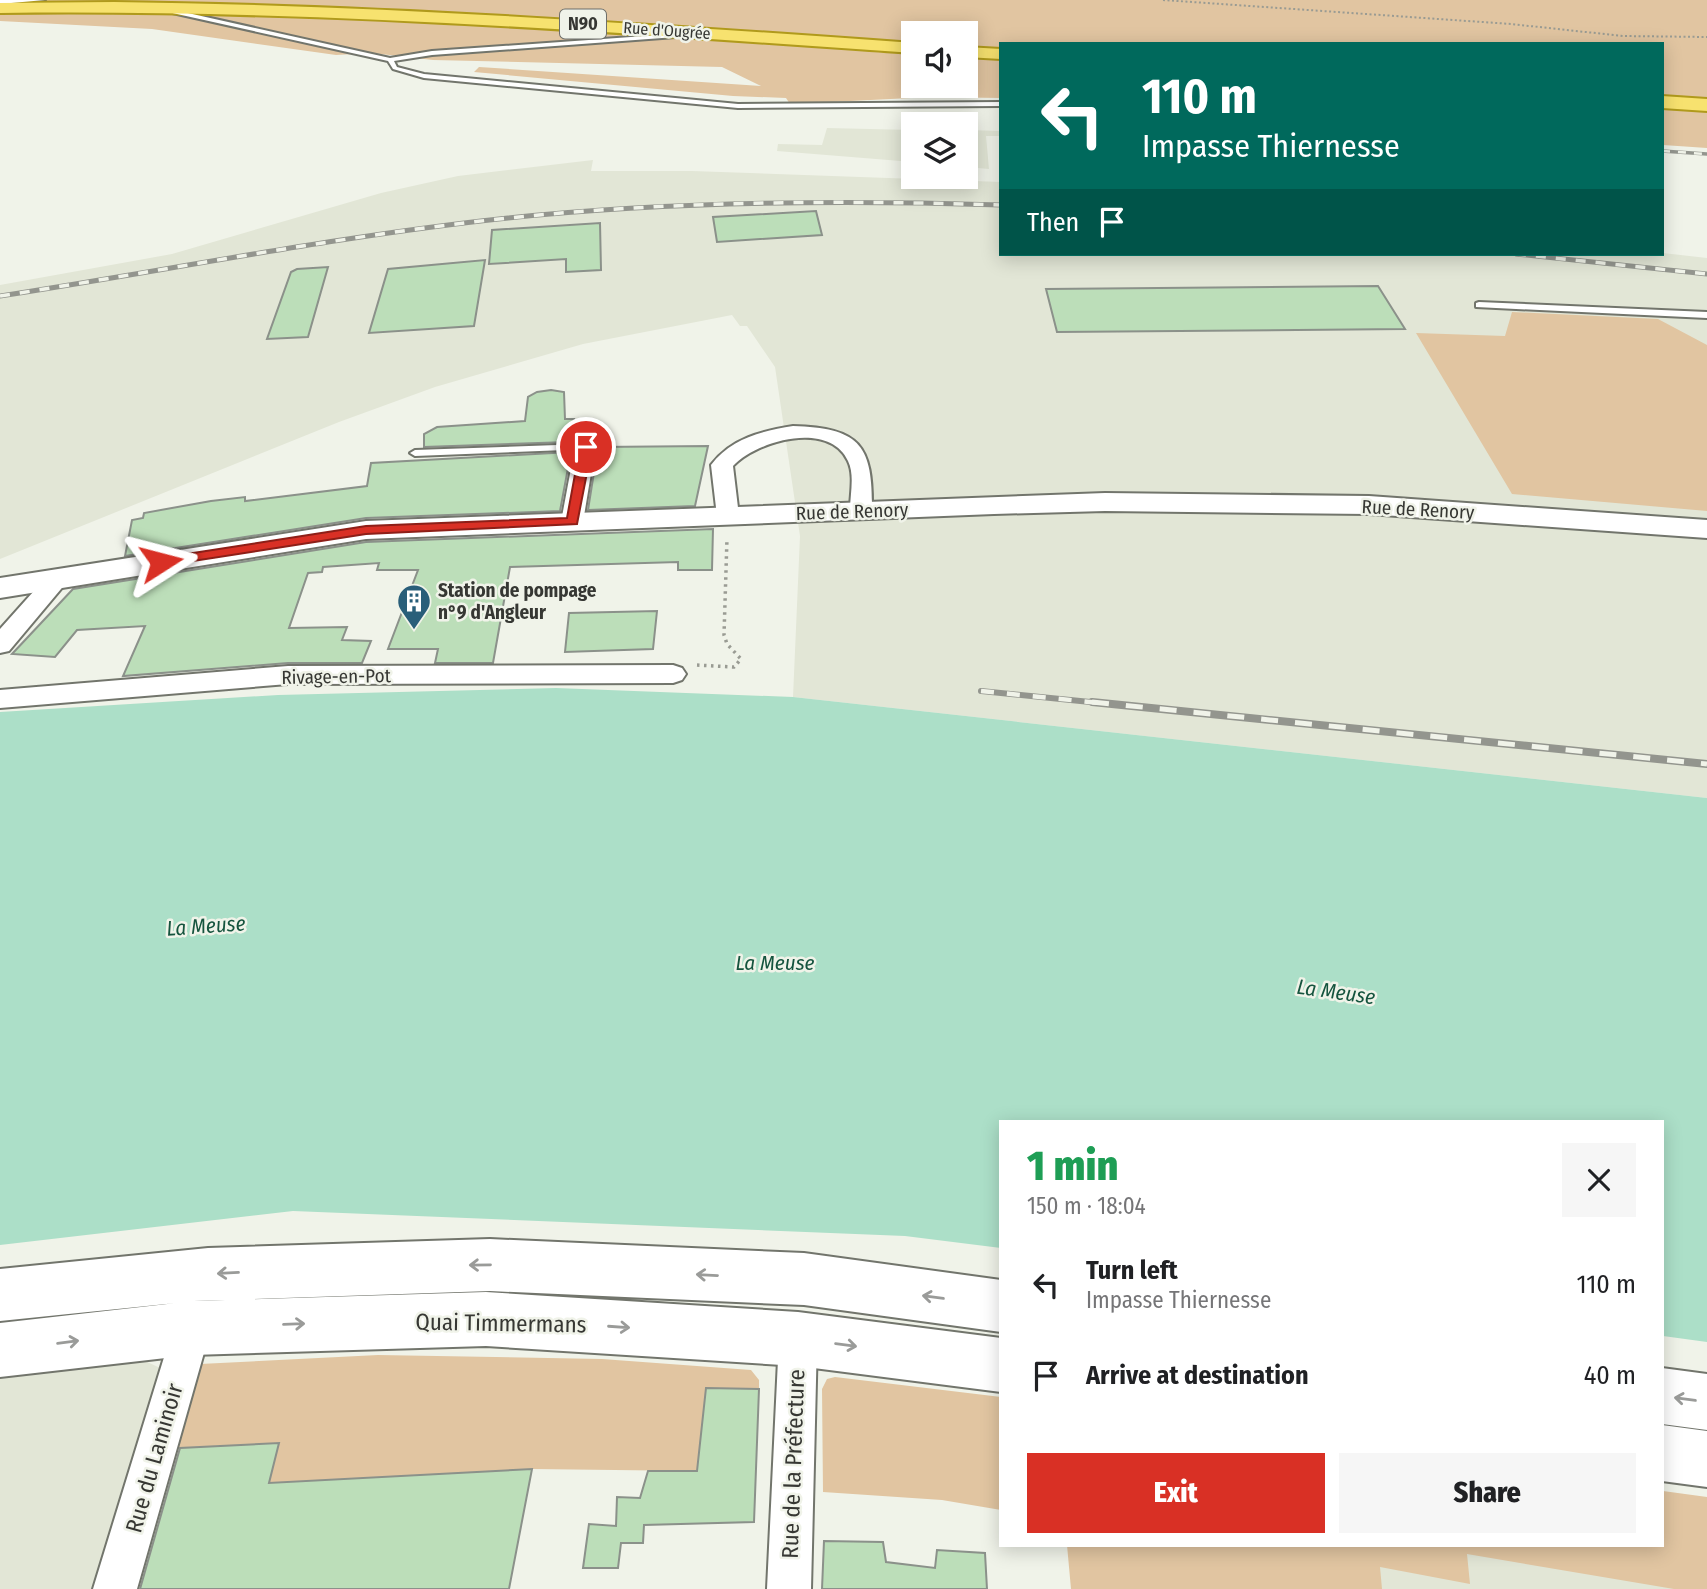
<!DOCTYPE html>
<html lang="en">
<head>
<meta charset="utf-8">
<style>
	:root { --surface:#fff; --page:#f6f6f6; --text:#202124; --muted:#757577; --accent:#d93025 }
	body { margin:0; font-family:"Fira Sans Condensed",sans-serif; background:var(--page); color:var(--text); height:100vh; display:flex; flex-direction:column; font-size:26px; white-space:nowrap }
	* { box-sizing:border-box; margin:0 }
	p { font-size:23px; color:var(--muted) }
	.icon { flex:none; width:38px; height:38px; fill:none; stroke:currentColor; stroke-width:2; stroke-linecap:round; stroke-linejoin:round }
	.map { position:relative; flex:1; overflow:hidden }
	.side { position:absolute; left:999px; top:1120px; width:665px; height:427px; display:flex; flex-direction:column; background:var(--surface); border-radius:0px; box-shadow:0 4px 18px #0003 }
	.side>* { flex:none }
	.top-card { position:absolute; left:999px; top:42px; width:665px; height:214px; border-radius:0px; box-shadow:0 4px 18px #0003; background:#00695c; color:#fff; overflow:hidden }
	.fabs { position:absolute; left:901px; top:21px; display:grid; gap:14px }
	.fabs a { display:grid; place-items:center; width:77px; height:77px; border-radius:0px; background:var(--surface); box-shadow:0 4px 18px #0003; font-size:35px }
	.pin { position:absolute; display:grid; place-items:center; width:60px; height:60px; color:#fff; margin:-30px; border:4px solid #fff; border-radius:50%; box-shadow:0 2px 7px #0007 }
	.me { position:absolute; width:77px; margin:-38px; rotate:81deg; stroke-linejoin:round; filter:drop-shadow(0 0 5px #0008) }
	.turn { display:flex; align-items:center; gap:24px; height:147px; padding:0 28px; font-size:32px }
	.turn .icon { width:91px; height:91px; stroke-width:2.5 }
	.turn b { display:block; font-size:49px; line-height:60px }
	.then { display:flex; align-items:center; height:66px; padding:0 28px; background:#0003; gap:14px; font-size:26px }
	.round { display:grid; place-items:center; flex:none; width:74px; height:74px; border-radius:0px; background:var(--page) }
	.overview { display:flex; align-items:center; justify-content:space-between; height:119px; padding:0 28px }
	h1 { font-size:42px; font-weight:800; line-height:52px; color:#1e9e55 }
	.button { display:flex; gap:14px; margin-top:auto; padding:14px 28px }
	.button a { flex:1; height:80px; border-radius:0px; background:var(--accent); color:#fff; font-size:28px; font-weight:800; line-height:80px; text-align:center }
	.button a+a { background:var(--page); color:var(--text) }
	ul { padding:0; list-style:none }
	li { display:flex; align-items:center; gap:21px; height:91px; padding:0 28px }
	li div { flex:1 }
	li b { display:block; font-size:26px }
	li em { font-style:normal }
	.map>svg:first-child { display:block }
	.built { fill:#e2e6d6 }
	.green { fill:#e1c5a1; fill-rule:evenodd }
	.water { fill:#acdfc8 }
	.building { fill:#bcdeb9; stroke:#8b918a; stroke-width:2 }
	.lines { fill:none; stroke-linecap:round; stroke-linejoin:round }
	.lane-casing { stroke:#72756c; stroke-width:4 }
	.street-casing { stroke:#72756c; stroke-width:4 }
	.secondary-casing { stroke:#72756c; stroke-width:4 }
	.primary-casing { stroke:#b09a1c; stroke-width:4 }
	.path-far1 { stroke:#999b93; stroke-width:2; stroke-dasharray:2 2.5; stroke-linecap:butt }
	.path { stroke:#999b93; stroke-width:3.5; stroke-dasharray:2.5 4.5; stroke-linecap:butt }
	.lane { fill:#fff; fill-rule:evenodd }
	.street { fill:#fff; fill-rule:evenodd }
	.secondary { fill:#fff; fill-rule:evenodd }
	.primary { fill:#f7e26f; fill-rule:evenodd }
	.rail-far3-casing { stroke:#93958e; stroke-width:3.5 }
	.rail-far2-casing { stroke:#93958e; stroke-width:5 }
	.rail-far1-casing { stroke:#93958e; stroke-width:6 }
	.rail-casing { stroke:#93958e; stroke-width:8 }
	.rail-far3 { stroke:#f0f3e9; stroke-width:2.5; stroke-dasharray:8; stroke-linecap:butt }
	.rail-far2 { stroke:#f0f3e9; stroke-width:3.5; stroke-dasharray:10; stroke-linecap:butt }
	.rail-far1 { stroke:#f0f3e9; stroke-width:4.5; stroke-dasharray:13; stroke-linecap:butt }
	.rail { stroke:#f0f3e9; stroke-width:5; stroke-dasharray:17; stroke-linecap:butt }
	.oneway { stroke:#9a9b99 }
	.route { fill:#d93025; stroke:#8d1f18; stroke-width:2 }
	.labels { text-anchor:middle; stroke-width:5; stroke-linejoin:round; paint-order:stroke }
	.far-street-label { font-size:16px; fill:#363733; stroke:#f0f3e9 }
	.shield { fill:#f0f3e9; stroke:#6e6f6a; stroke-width:2 }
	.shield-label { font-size:18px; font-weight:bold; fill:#363733 }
	.street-label { font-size:19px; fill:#363733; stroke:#f0f3e9 }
	.poi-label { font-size:19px; font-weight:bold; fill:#363733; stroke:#f0f3e9; text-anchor:start }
	.water-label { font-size:21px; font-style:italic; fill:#15543e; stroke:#f0f3e9 }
	.near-street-label { font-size:23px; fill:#363733; stroke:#f0f3e9 }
</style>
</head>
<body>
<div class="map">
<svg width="1707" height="1589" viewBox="0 0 1707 1589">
	<rect width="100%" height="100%" fill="#f0f3e9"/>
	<path class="built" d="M827,128l86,2v32l-136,-11 1,-7 44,1z
		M966,130l35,1v5h-15l3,33 -23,-2z
		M593,160l-2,11h101l309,11v72l662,-1 44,5v540l-914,-101 7,-161 -25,-169 -28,-41h-7l-8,-11 -149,29 -148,43 -96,35 -339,137v-274l172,-31 209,-61 77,-17z
		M145,1361l24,11 -66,217h-103v-213z
		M1375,1545h287l45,44h-328z"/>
	<path class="green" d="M0,0h1707v148l-44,-3 -1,-101h-661v54l-70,-1 -141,7 -4,-6 -53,-2 -259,-24 5,-5 282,19 -39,-19 -289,-7 -61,-7 -36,2 -184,-26 -152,-8zM914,33h52v53h-52z
		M1512,312l146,7 49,26v166l-195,-17 -96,-161 89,3z
		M378,1355l224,4 149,11 8,10v9l-53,-1 -9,83 -165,-2 -263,14 10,-40 -107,5 28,-84z
		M835,1377l166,20v113l-59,-10 -119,-8 -1,-103 5,-10z
		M1663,1491l44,6v92h-33l-207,-35 3,30 -90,-17 2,22h-311l-4,-44h595z"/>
	<path class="water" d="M556,688l237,9 914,101v544l-44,-6 -1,-214h-661v126l-96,-12 -612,-25 -293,34v-533l278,-17z"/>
	<path class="building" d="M816,211l6,24 -105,7 -4,-25z
		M600,223l1,47 -35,2v-13l-77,5 3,-34z
		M485,260l-11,66 -105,7 19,-64z
		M328,267l-20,70 -41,2 24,-67 6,-3z
		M1378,286l27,43 -348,3 -11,-43z
		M551,390l13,2 1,27h9l-5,23 -145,5v-13l13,-7 88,-6 3,-24 9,-5z
		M708,446l-13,60 -107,4 10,-63z
		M571,452l-11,59 -194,7 -241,38 7,-36 11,-2 1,-5 67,-12 34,-4v4l122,-15 4,-23z
		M713,529l-1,41h-34v-8l-168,5 -17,96h-58l3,-14h-50l30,-79h-41l2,-7 -56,4 -1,5 -14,1 -19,55 58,-1 -5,13 29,1 -9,22h-74l-165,13 22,-50 -68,4 -22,27 -43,-3 61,-65 293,-47z
		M657,611l-4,38 -88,3 4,-39z
		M706,1388l53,1 -5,133 -110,3 -1,18h-22l-3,25h-35l6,-44 27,2 1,-29 23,1 8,-27h49z
		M279,1443l-10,40 263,-14 -23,120h-369l40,-141z
		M824,1541l59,1 3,20 49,6 2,-18 48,3 2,36h-165z"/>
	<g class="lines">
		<g class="lane-casing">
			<path id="lane" d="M0,0h45l-45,4z
				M170,9l220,49 42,-7 255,-18 2,3 -257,19 -38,6 3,6 27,7 314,30 263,-2v4l-263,2 -314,-30 -31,-9 -5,-8 -220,-49z
				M1479,302l228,10v6l-231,-11v-4z
				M586,444l4,1v4l-175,7 -5,-3 5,-3z"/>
		</g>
		<g class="street-casing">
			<path id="street" d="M588,425l10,6 -15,91 -11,7 -11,-7 17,-91z
				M793,426c67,2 80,19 79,84l-3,5h-16l-3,-5c0,-15 5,-35 -2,-49 -19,-41 -92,-20 -115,5l6,50 -11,7 -8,-2 -3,-5 -6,-51c20,-27 51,-34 82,-39z
				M58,571l8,2 4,5 -4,5 -57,68 -9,2v-24l50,-56z
				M673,665l9,3 4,6 -4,6 -9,3 -385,1 -288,24v-18l288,-24z
				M192,1309l14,5 5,14 -74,261h-44l80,-261 5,-14z
				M798,1320l14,5 5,14 -6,250h-44l12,-250 5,-14z"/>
		</g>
		<g class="secondary-casing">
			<path id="secondary" d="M1105,493l264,3 338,24v18l-338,-24 -264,-3 -111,3 -628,25 -366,59v-20l366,-57z
				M490,1239l314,14 197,27v52l-197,-27 -314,-14 -296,10 292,-9 312,20 203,26v54l-203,-26 -312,-20 -294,9 -192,22v-54l176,-20 -176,18v-52l208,-21z
				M1662,1368l45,6v56l-45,-6z
				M1662,1425l45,6v56l-45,-6z"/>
		</g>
		<g class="primary-casing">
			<path id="primary" d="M114,2c267,3 533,22 800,41v10c-305,-21 -609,-44 -914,-40v-10z
				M966,47l35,2v10l-35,-2z
				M1662,96l45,3v12l-45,-3z"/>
		</g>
		<path class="path-far1" d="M1163,0l348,24 112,12 84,1"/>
		<path class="path" d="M697,665l37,2 7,-8 -14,-15 -3,-9 3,-97"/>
		<use href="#lane" class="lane"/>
		<use href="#street" class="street"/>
		<use href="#secondary" class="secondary"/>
		<use href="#primary" class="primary"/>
		<g class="rail-far3-casing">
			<path id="rail-far3" d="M1662,151l45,3"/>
		</g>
		<g class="rail-far2-casing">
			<path id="rail-far2" d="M1516,254l191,20
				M0,296c169,-26 338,-60 508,-78 164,-17 329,-18 493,-13"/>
		</g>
		<g class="rail-far1-casing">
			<path id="rail-far1" d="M981,691l129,13"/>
		</g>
		<g class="rail-casing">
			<path id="rail" d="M1092,702l615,62"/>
		</g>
		<use href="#rail-far3" class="rail-far3"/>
		<use href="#rail-far2" class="rail-far2"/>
		<use href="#rail-far1" class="rail-far1"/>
		<use href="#rail" class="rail"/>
	</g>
	<defs><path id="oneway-shaft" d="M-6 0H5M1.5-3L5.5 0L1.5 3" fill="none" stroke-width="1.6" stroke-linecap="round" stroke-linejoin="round" transform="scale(1.75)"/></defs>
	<g class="oneway">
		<use href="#oneway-shaft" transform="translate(480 1265) rotate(179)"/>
		<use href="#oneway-shaft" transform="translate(228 1273) rotate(177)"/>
		<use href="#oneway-shaft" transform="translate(707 1275) rotate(-177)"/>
		<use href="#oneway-shaft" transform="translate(933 1297) rotate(-172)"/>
		<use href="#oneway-shaft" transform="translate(294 1324) rotate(-2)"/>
		<use href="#oneway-shaft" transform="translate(619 1327) rotate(4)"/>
		<use href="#oneway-shaft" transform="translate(68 1342) rotate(-7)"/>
		<use href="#oneway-shaft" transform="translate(846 1345) rotate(7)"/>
		<use href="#oneway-shaft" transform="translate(1685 1399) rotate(-172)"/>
	</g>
	<path class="route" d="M586,443l6,4 -15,77 -211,10 -205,32 -7,-4 7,-4 205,-32 201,-8 13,-71z"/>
	<defs>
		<g id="building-pin" transform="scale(1.75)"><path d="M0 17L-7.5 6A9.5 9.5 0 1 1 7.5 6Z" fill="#295e79" stroke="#f0f3e9"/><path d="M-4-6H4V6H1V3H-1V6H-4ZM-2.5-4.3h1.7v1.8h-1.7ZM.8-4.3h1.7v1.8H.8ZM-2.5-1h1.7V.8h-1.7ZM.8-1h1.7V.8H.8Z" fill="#fff"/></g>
	</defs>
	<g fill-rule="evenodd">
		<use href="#building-pin" x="414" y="601"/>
	</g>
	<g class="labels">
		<g class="far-street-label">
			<text transform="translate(667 30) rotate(4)" y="6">Rue d'Ougrée</text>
		</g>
		<rect class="shield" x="560" y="9.5" width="46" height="29" rx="5"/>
		<g class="shield-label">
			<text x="583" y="30">N90</text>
		</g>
		<g class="street-label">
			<text transform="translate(1418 509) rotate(3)" y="7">Rue de Renory</text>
			<text transform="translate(852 511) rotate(-2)" y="7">Rue de Renory</text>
			<text transform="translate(336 676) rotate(-1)" y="7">Rivage-en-Pot</text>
		</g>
		<g class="poi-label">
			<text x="438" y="597">Station de pompage<tspan x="438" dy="22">n°9 d'Angleur</tspan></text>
		</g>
		<g class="water-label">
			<text transform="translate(206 926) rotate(-4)" y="7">La Meuse</text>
			<text x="775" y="970">La Meuse</text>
			<text transform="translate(1336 992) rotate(8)" y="7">La Meuse</text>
		</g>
		<g class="near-street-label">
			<text transform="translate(501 1323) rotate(1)" y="8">Quai Timmermans</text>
			<text transform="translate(154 1458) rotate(-74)" y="8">Rue du Laminoir</text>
			<text transform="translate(793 1464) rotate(-88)" y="8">Rue de la Préfecture</text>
		</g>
	</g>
</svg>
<div class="fabs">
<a><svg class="icon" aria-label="sound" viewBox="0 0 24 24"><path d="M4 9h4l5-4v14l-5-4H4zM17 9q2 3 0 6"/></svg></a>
<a><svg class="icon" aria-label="layers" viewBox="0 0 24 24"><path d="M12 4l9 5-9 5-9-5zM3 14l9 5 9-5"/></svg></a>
</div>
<div class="pin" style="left:586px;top:447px;background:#d93025"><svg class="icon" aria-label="arrive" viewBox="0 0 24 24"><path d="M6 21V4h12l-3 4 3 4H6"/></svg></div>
<svg class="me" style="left:161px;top:562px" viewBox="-20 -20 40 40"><path d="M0-17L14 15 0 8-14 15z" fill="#d93025" stroke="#fff" stroke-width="4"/></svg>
<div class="top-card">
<div class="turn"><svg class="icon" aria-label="left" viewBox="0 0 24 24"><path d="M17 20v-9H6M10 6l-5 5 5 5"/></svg><div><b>110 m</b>Impasse Thiernesse</div></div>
<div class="then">Then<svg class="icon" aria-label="arrive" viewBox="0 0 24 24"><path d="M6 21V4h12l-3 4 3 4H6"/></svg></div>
</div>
<section class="side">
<div class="overview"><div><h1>1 min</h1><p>150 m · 18:04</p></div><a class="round"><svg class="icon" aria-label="close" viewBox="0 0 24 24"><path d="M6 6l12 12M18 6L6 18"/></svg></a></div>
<ul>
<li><svg class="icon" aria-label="left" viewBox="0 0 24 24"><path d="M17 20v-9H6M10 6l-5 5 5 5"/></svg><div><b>Turn left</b><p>Impasse Thiernesse</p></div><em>110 m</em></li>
<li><svg class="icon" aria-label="arrive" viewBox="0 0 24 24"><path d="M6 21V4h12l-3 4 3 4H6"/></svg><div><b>Arrive at destination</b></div><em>40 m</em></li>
</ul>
<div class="button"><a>Exit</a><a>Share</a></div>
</section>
</div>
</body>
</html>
